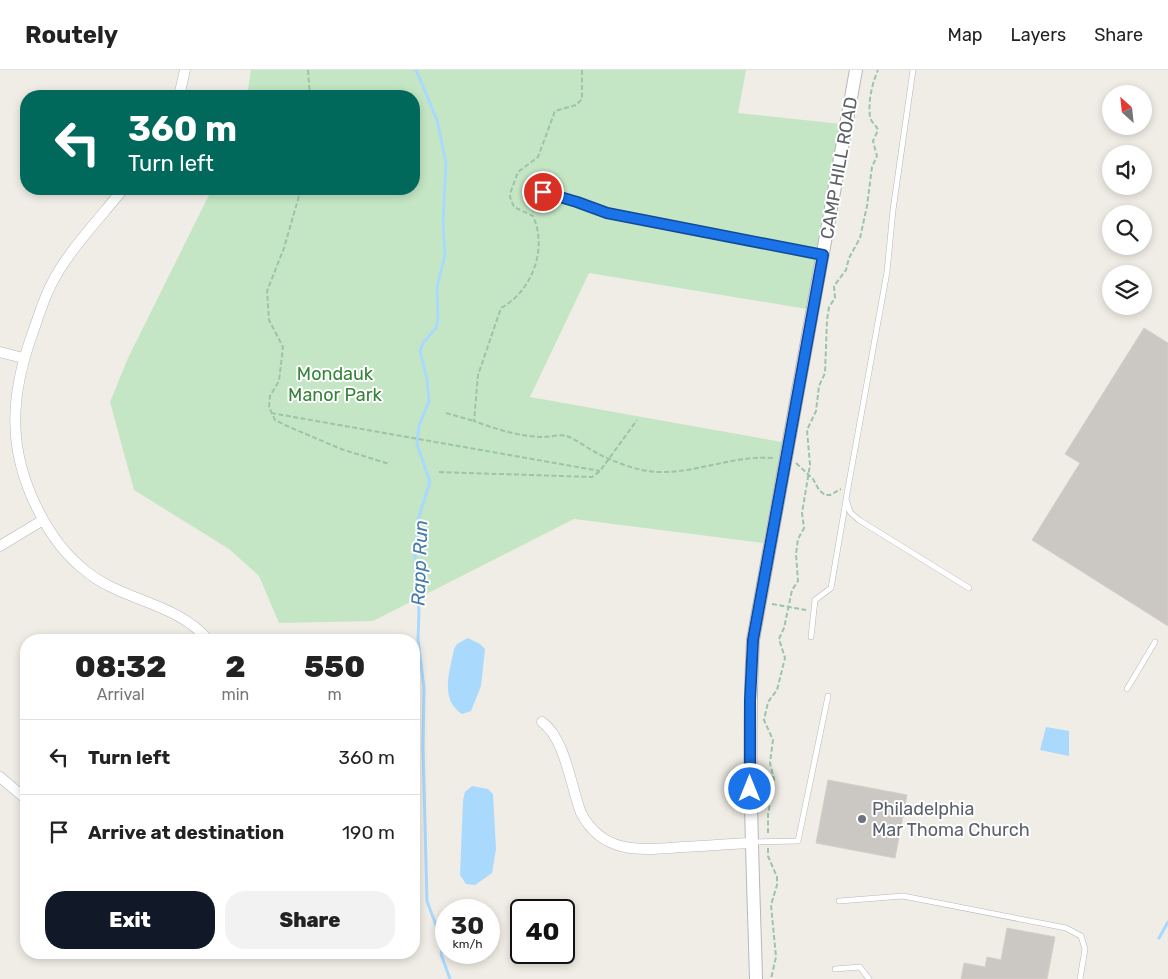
<!DOCTYPE html>
<html lang="en">
<head>
<meta charset="utf-8">
<style>
	:root { --surface:#fff; --page:#f2f2f2; --text:#222; --muted:#767676; --line:#e0e0e0; --accent:#111827 }
	body { margin:0; font-family:Rubik,sans-serif; background:var(--page); color:var(--text); height:100vh; display:flex; flex-direction:column; font-size:19px; white-space:nowrap }
	* { box-sizing:border-box; margin:0 }
	p { font-size:16px; color:var(--muted) }
	.icon { flex:none; width:28px; height:28px; fill:none; stroke:currentColor; stroke-width:2; stroke-linecap:round; stroke-linejoin:round }
	.map { position:relative; flex:1; overflow:hidden }
	.details { position:absolute; left:20px; top:564px; width:400px; height:325px; display:flex; flex-direction:column; background:var(--surface); border-radius:20px; box-shadow:0 2px 8px #0003 }
	.details>* { flex:none }
	.guide { position:absolute; left:20px; top:20px; width:400px; height:105px; border-radius:20px; box-shadow:0 2px 8px #0003; background:#00695c; color:#fff; overflow:hidden }
	.needle { width:32px; rotate:333deg }
	.buttons { position:absolute; left:1102px; top:15px; display:grid; gap:10px }
	.buttons a { display:grid; place-items:center; width:50px; height:50px; border-radius:50%; background:var(--surface); box-shadow:0 2px 8px #0003; font-size:25px }
	.speed { position:absolute; left:435px; top:829px; display:flex; gap:10px; font-size:25px; font-weight:700; text-align:center }
	.speed>* { display:grid; place-content:center; width:65px; height:65px; border-radius:50%; background:var(--surface); box-shadow:0 2px 8px #0003; line-height:1 }
	.speed small { font-size:12px; font-weight:400 }
	.speed .limit { border:2px solid #111; border-radius:8px; background:#fff; color:#111 }
	.pin { position:absolute; display:grid; place-items:center; width:42px; height:42px; color:#fff; margin:-21px; border:2px solid #fff; border-radius:50%; box-shadow:0 1px 5px #0007 }
	.me { position:absolute; width:55px; margin:-28px; rotate:0deg; stroke-linejoin:round; filter:drop-shadow(0 0 4px #0008) }
	.turn { display:flex; align-items:center; gap:18px; height:105px; padding:0 25px; font-size:22px }
	.turn .icon { width:65px; height:65px; stroke-width:2.5 }
	.turn b { display:block; font-size:35px; line-height:42px }
	.eta { display:flex; justify-content:space-evenly; align-items:center; height:85px; text-align:center }
	.eta b { font-size:30px; font-weight:800; line-height:35px }
	.primary-button { display:flex; gap:10px; margin-top:auto; padding:10px 25px }
	.primary-button a { flex:1; height:58px; border-radius:20px; background:var(--accent); color:#fff; font-size:20px; font-weight:800; line-height:58px; text-align:center }
	.primary-button a+a { background:var(--page); color:var(--text) }
	ul { padding:0; list-style:none }
	li { display:flex; align-items:center; gap:15px; height:75px; padding:0 25px; border-top:1px solid var(--line) }
	li div { flex:1 }
	li b { display:block; font-size:19px }
	li em { font-style:normal }
	header { display:flex; align-items:center; gap:30px; box-sizing:border-box; height:70px; padding:0 25px; background:var(--surface); border-bottom:1px solid var(--line) }
	header strong { font-size:24px }
	nav { display:flex; gap:28px; margin-inline-start:auto; font-size:18px }
	.map>svg:first-child { display:block }
	.green { fill:#c4e6c4 }
	.water { fill:#a9d9fd }
	.lines { fill:none; stroke-linecap:round; stroke-linejoin:round }
	.stream { stroke:#a9d9fd; stroke-width:3 }
	.building { fill:#cbc8c3; stroke:#d4cfc5 }
	.service-casing { stroke:#b6b8bc; stroke-width:6 }
	.minor-casing { stroke:#b6b8bc; stroke-width:11 }
	.tertiary-casing { stroke:#b6b8bc; stroke-width:14 }
	.path { stroke:#9bc5a7; stroke-width:2; stroke-dasharray:5 2.5; stroke-linecap:butt }
	.service { stroke:#fff; stroke-width:5 }
	.minor { stroke:#fff; stroke-width:10 }
	.tertiary { stroke:#fff; stroke-width:12 }
	.route-casing { stroke:#114b97; stroke-width:12 }
	.route { stroke:#1a73e8; stroke-width:9 }
	.worship-dot { fill:#6b7280; stroke:#fff; stroke-width:2 }
	.labels { text-anchor:middle; stroke-width:4; stroke-linejoin:round; paint-order:stroke }
	.street-label { font-size:18px; fill:#5e6266; stroke:#fff }
	.park-label { font-size:18px; fill:#37833a; stroke:#fff }
	.worship-label { font-size:18px; fill:#5b616d; stroke:#fff; text-anchor:start }
	.water-label { font-size:19px; font-style:italic; fill:#457aaf; stroke:#fff }
</style>
</head>
<body>
<header>
<strong>Routely</strong>
<nav><a>Map</a><a>Layers</a><a>Share</a></nav>
</header>
<div class="map">
<svg width="1168" height="909" viewBox="0 0 1168 909">
	<rect width="100%" height="100%" fill="#f0ede6"/>
	<path class="green" d="M251,0h495l-8,43 103,11 -34,185 -218,-36 -59,124 252,45 -19,101 -189,-24 -201,102 -94,2 -20,-47 -30,-27 -95,-59 -24,-88 18,-44 84,-169h202v-93h-167z"/>
	<path class="water" d="M468,568l12,6 5,5 -4,37 -10,25 -9,3c-23,-15 -12,-43 -8,-65l3,-5z
		M1046,657l23,4v25l-29,-6z
		M472,716l16,3 5,5 3,55 -4,24 -17,12 -9,-1 -6,-9 3,-75 2,-8z"/>
	<g class="lines">
		<path class="stream" d="M416,0l21,50 9,43 -3,60 2,32 -8,32 1,32 -2,9 -13,15 -3,8 7,28 2,22 -10,25 -2,18 13,38 -11,34 -4,39 4,57 -1,27 6,49 -1,58 4,155 16,43 -2,10 9,25
			M1159,868l9,-16"/>
	</g>
	<path class="building" d="M1144,258l24,15v283l-136,-86 48,-77 -15,-9z
		M828,710l79,15 -12,63 -79,-15z
		M1007,858l48,9 -8,42h-86l3,-16 21,4 2,-10 14,3z"/>
	<g class="lines">
		<g class="service-casing">
			<path id="service" d="M913,0l-20,140 -6,62 -41,227 4,13 9,8 110,68
				M526,118l51,14 30,11 216,42
				M811,567l4,-37 16,-12 15,-88
				M1127,619l28,-47
				M754,772l44,-1 30,-145
				M839,831l64,-5 163,32 15,8 4,13 -5,30
				M835,899l25,-2 9,12"/>
		</g>
		<g class="minor-casing">
			<path id="minor" d="M179,26l6,-26
				M123,119c-22,28 -55,62 -71,94 -8,15 -13,32 -19,49 -23,63 -26,117 5,178 12,24 28,46 49,62 36,29 91,31 121,68
				M0,282l23,6
				M0,476l43,-26
				M542,652c23,16 29,65 39,91 22,42 60,37 101,34 23,-1 46,-3 69,-4
				M0,707l26,22"/>
		</g>
		<g class="tertiary-casing">
			<path id="tertiary" d="M756,909c-3,-113 -9,-226 -3,-339l103,-570"/>
		</g>
		<path class="path" d="M308,0l2,26
			M582,0v29l-6,6 -21,6 -17,46 -20,15 -7,19 -1,6 4,10 19,9c15,33 -1,75 -32,92l-23,67 -4,46c21,8 47,16 70,16 7,0 16,-3 23,-1 10,4 20,12 30,17 17,9 45,20 65,19 39,0 72,-17 112,-14
			M301,119l-17,59 -17,43 2,29 14,27 -4,34 -9,15 -1,11 6,13 12,6 54,23 48,15
			M271,343l329,58
			M446,343l28,8
			M796,393l17,16 6,11 6,5h5l11,-6
			M439,402l153,5 8,-6 37,-51
			M772,534l34,6
			M768,763v-18l6,-36 -4,-16 3,-23 -9,-20 4,-18 9,-12 8,-32 -6,-19 5,-11 8,-38 6,-9 -2,-27 2,-15 6,-11 -2,-15 8,-48 -3,-35 9,-19 3,-25 6,-13 2,-53 2,-13 6,-9 -1,-12 12,-16 3,-12 11,-20 7,-32 5,-39 5,-11 -4,-15 5,-11c-2,-5 -7,-8 -8,-13 -2,-16 2,-33 8,-47
			M768,778v8l9,21v8l-6,20 5,52 -5,22"/>
		<use href="#service" class="service"/>
		<use href="#minor" class="minor"/>
		<use href="#tertiary" class="tertiary"/>
	</g>
	<g class="lines">
		<g class="route-casing">
			<path id="route" d="M543,122l34,10 30,11 216,42 -70,385 -3,61v88"/>
		</g>
		<use href="#route" class="route"/>
	</g>
	<circle class="worship-dot" cx="862" cy="749" r="5"/>
	<g class="labels">
		<g class="street-label">
			<text transform="translate(839 98) rotate(-80)" y="6">CAMP HILL ROAD</text>
		</g>
		<g class="park-label">
			<text x="335" y="310">Mondauk<tspan x="335" dy="21">Manor Park</tspan></text>
		</g>
		<g class="worship-label">
			<text x="872" y="745">Philadelphia<tspan x="872" dy="21">Mar Thoma Church</tspan></text>
		</g>
		<g class="water-label">
			<text transform="translate(419 493) rotate(-88)" y="7">Rapp Run</text>
		</g>
	</g>
</svg>
<div class="buttons">
<a><svg class="needle" viewBox="-14 -14 28 28"><path d="M0-13l5 13h-10z" fill="#e53935"/><path d="M0 13l5-13h-10z" fill="#767676"/></svg></a>
<a><svg class="icon" aria-label="sound" viewBox="0 0 24 24"><path d="M4 9h4l5-4v14l-5-4H4zM17 9q2 3 0 6"/></svg></a>
<a><svg class="icon" aria-label="search" viewBox="0 0 24 24"><circle cx="10" cy="10" r="6"/><path d="M15 15l6 6"/></svg></a>
<a><svg class="icon" aria-label="layers" viewBox="0 0 24 24"><path d="M12 4l9 5-9 5-9-5zM3 14l9 5 9-5"/></svg></a>
</div>
<div class="speed"><div>30<small>km/h</small></div><div class="limit">40</div></div>
<div class="pin" style="left:543px;top:122px;background:#d93025"><svg class="icon" aria-label="arrive" viewBox="0 0 24 24"><path d="M6 21V4h12l-3 4 3 4H6"/></svg></div>
<svg class="me" style="left:750px;top:719px" viewBox="-20 -20 40 40"><circle r="17" fill="#1a73e8" stroke="#fff" stroke-width="3"/><path d="M0-11L8 9 0 5-8 9z" fill="#fff"/></svg>
<div class="guide">
<div class="turn"><svg class="icon" aria-label="left" viewBox="0 0 24 24"><path d="M17 20v-9H6M10 6l-5 5 5 5"/></svg><div><b>360 m</b>Turn left</div></div>
</div>
<section class="details">
<div class="eta">
<div><b>08:32</b><p>Arrival</p></div>
<div><b>2</b><p>min</p></div>
<div><b>550</b><p>m</p></div>
</div>
<ul>
<li><svg class="icon" aria-label="left" viewBox="0 0 24 24"><path d="M17 20v-9H6M10 6l-5 5 5 5"/></svg><div><b>Turn left</b></div><em>360 m</em></li>
<li><svg class="icon" aria-label="arrive" viewBox="0 0 24 24"><path d="M6 21V4h12l-3 4 3 4H6"/></svg><div><b>Arrive at destination</b></div><em>190 m</em></li>
</ul>
<div class="primary-button"><a>Exit</a><a>Share</a></div>
</section>
</div>
</body>
</html>
